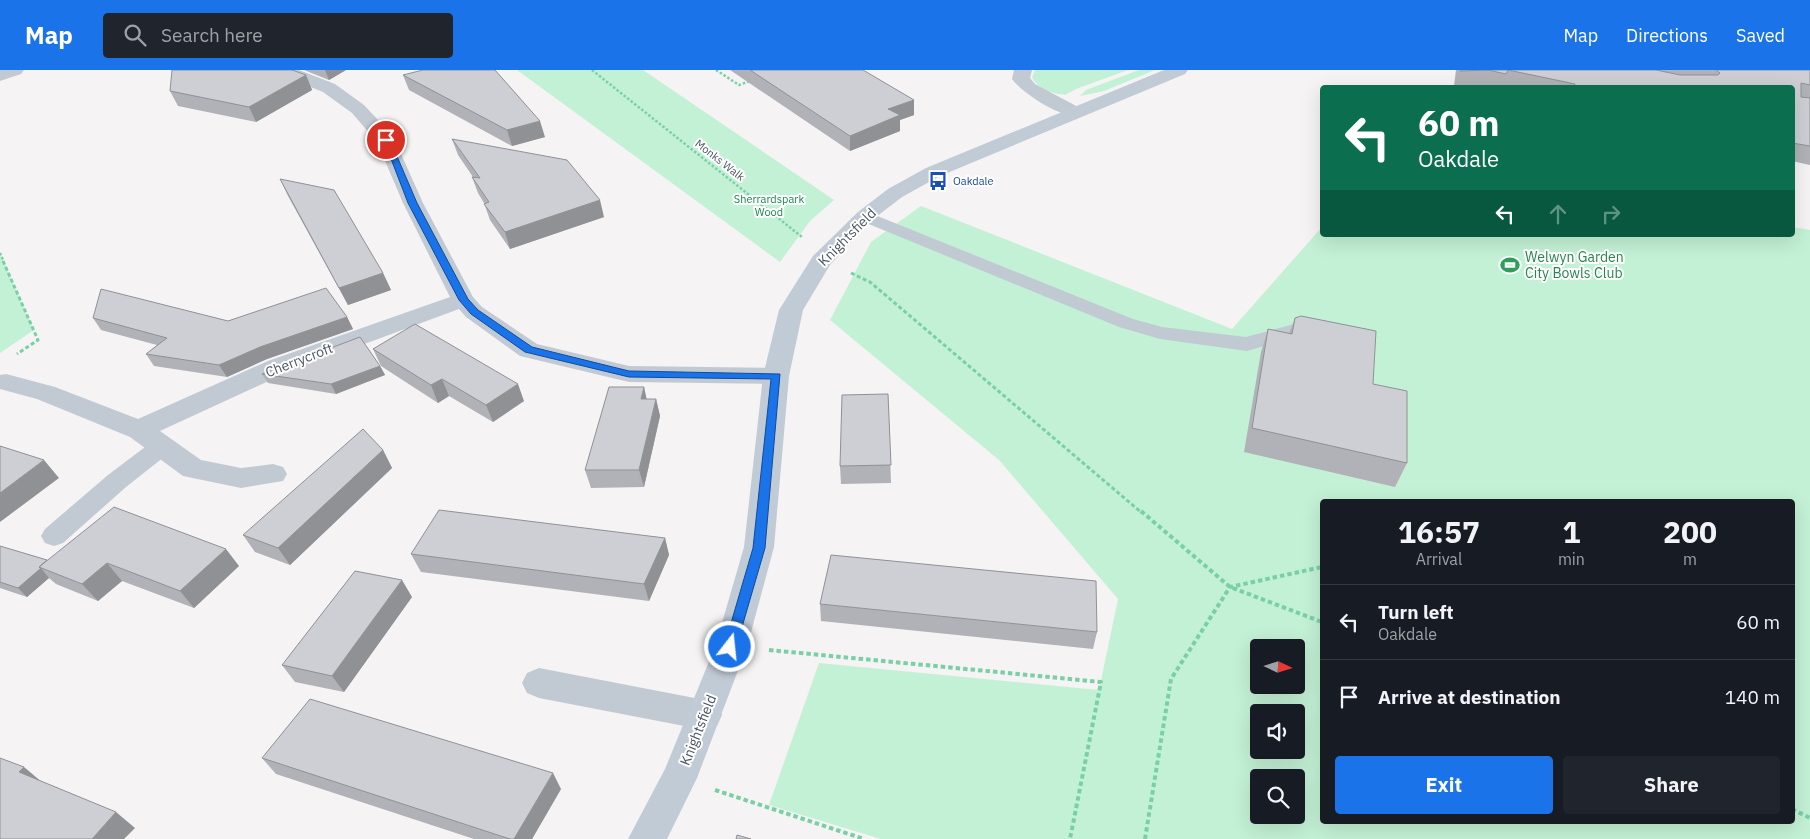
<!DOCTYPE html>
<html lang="en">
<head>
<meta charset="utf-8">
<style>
	:root { --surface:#171b24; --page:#20242c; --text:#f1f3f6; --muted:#9ea1a6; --line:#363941; --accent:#1a73e8 }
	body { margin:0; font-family:"IBM Plex Sans",sans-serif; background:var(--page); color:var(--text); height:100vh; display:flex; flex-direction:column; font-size:19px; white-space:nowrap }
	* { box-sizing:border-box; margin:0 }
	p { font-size:16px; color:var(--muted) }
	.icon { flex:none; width:28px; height:28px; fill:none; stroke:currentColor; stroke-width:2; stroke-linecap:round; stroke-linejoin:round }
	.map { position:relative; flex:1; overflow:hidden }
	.sheet { position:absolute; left:1320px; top:429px; width:475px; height:325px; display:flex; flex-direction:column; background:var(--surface); border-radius:5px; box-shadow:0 5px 20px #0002 }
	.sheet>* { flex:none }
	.hud { position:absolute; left:1320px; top:15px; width:475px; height:152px; border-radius:5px; box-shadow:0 5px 20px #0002; background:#0b6e4f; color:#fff; overflow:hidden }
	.needle { width:32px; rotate:94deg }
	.fabs { position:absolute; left:1250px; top:569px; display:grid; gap:10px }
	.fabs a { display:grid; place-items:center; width:55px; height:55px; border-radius:5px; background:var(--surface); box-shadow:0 5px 20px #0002; font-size:25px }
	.pin { position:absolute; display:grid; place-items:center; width:42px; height:42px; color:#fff; margin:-21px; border:2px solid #fff; border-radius:50%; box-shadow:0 1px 5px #0007 }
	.me { position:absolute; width:55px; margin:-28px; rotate:16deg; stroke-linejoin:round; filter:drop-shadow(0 0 4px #0008) }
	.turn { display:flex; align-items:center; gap:18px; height:105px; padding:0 15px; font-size:22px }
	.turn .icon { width:65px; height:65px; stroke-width:2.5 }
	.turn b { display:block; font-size:35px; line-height:42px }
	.lanes { display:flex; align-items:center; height:48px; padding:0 15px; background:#0003; justify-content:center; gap:25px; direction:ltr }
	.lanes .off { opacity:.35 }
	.eta { display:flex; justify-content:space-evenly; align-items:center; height:85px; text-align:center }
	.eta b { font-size:30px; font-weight:700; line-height:35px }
	.primary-button { display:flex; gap:10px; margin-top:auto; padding:10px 15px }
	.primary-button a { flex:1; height:58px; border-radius:5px; background:var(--accent); color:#fff; font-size:20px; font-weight:700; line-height:58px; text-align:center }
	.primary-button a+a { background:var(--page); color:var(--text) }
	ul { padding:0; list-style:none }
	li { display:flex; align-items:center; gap:15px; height:75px; padding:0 15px; border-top:1px solid var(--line) }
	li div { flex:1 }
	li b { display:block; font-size:19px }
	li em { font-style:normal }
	header { display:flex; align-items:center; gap:30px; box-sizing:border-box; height:70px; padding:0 25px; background:var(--accent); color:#fff }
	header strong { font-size:24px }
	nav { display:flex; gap:28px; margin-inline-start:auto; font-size:18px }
	.search { width:350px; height:45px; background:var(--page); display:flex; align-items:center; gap:12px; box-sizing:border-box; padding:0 18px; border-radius:5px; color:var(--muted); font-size:19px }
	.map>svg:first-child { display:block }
	.green { fill:#c3f1d5; fill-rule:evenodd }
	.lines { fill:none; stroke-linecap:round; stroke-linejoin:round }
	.path-far2 { stroke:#7ad0a6; stroke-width:2.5; stroke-dasharray:2.5 2; stroke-linecap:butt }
	.path-far1 { stroke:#7ad0a6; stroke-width:3; stroke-dasharray:4 2.5; stroke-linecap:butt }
	.path { stroke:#7ad0a6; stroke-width:4; stroke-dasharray:4.5 3; stroke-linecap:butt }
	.lane { fill:#c1cad2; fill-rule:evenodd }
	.street { fill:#c1cad2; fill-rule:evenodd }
	.secondary { fill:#c1cbd6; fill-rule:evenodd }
	.wall { fill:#b0b2b7 }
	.shaded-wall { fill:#909195 }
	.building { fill:#cdcfd5; stroke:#909195 }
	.route { fill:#1a73e8; stroke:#114b97 }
	.labels { text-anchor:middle; stroke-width:4; stroke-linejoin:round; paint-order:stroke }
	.far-street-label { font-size:11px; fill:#4a5661; stroke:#fff }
	.far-transit-label { font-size:11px; fill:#164399; stroke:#fff; text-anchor:start }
	.far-park-label { font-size:11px; fill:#17864f; stroke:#fff }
	.street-label { font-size:14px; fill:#4a5661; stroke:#fff }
	.leisure-label { font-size:14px; fill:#27864d; stroke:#fff; text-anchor:start }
</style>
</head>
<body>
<header>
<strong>Map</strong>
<div class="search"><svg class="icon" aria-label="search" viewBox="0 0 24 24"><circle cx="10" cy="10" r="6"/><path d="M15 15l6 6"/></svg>Search here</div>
<nav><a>Map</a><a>Directions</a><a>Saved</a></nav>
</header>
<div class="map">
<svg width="1810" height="769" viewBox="0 0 1810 769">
	<rect width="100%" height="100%" fill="#f5f3f3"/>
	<path class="green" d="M517,0h126l191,130 -24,21 -30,41z
		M1035,0h93l-52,19 -11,6c-13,-2 -27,-5 -33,-18z
		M1139,0h16l-51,21 -24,5 6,-6z
		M921,136l311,123 90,-102v8h470l1,-8 17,3v609h-929l-112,-34 50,-142 280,27 19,-91 -119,-139 -169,-140 41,-78zM1322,431h470v320h-470zM1259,578h37v37h-37zM1259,642h37v38h-37zM1259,708h37v37h-37z
		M0,183l34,77 -34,23z"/>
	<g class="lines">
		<path class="path-far2" d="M592,0l210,167
			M716,0l23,15 11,-4
			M0,183l4,9"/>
		<path class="path-far1" d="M3,191l35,79 -21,14
			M851,203l19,9 272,231"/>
		<path class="path" d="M1141,441l89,76 92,35
			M769,580l332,32 -31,157
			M715,720l149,49
			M1792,739l18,9
			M1145,769l26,-160 59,-92 92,-20"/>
		<path class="lane" d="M865,141l268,108 29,8 84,10 63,-17 7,1 3,5 -3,5 -69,20 -87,-12 -41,-12 -260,-107 -3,-4 3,-4z
			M161,369l8,2 4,6 -4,6 -43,34 -63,56 -9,3 -9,-3 -4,-7 4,-7 63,-54 45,-34z"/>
		<path class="street" d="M0,0h24l-3,4 -21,7z
			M275,0h24l36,14 29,21 29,31 30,67 50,94 9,10 55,37 92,22 147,2 9,2 4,6 -4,6 -9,2 -147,-2 -109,-26 -54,-39 -7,-8 -173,64 -126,58 41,29 40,8 32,-4 10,3 4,7 -4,7 -42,7 -58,-12 -53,-39 -93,-38 -37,-10v-14l6,-1 49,13 83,32 130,-58 182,-64 -47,-94 -26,-61 -25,-29 -29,-21 -45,-18z
			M1014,0h18l-2,8 5,6 45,24 3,4 -3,4c-16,4 -58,-23 -68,-37z
			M539,598l166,32 12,4 5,11 -5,11 -12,4 -166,-32 -12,-5 -5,-10 5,-10z"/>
		<path class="secondary" d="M1164,0h24l-3,4 -245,102 -38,21 -30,23 -42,45 -27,45 -14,66 -15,171 -27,100 -50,131 -30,61h-39l37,-70 50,-122 29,-100 19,-171 16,-66 34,-54 45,-44 30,-23 38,-21z"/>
	</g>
	<path class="wall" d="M304,0h42l-17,10z
		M730,0h133l51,45 -14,5v11l-50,20z
		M1456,0h354v95l-18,-4v-73h-281l-10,-3 -1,3h-8l-10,-3 -28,1z
		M306,5l6,15 -56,32 -78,-16 -8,-15z
		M403,5l142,62 -33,9 -103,-56z
		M452,69l152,78 -94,32 -20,-29 -6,-17 -6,-10 -6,-16h1l-15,-22z
		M280,109l103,94 8,17 -43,15 -60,-109z
		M347,247l6,12 -86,30 -40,18 -73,-11 -8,-12 11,-9 -56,-15 -8,-12 135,3z
		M1295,248l78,66 34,79 -12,24 -151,-35 17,-100 7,-23 21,4z
		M373,279l151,52 -31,21 -44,-26 -11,7 -57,-37z
		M380,296l5,9 -49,19 -68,-11 -6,-9z
		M644,317l2,12h10l4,17 -16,71 -53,1 -6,-18z
		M888,324l3,89 -50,1 -1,-18z
		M383,380l9,18 -102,97 -35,-13 -12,-17z
		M665,468l4,17 -20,46 -228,-29 -10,-18z
		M0,476l47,14 192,6 -45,42 -72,-27 -24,20 -42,-17 -7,-6 -22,19 -27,-9z
		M412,527l-68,95 -49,-10 -13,-17z
		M820,534l277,28 -4,17 -272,-28z
		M262,688l299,31 -29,50h-58l-198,-65z"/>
	<path class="shaded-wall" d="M325,0h21l-17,10z
		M306,5l6,15 -56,32 -7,-15z
		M914,30v15l-14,5v11l-50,20v-15l38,-27z
		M540,51l5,16 -33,9 -5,-16z
		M600,130l4,17 -94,32 -5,-17z
		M383,203l8,17 -43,15 -9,-17z
		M347,247l6,12 -86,30 -40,18 -8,-12 41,-18z
		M380,296l5,9 -49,19 -5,-10z
		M442,309l7,17 -11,7 -7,-18z
		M518,314l6,17 -31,21 -7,-17z
		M644,317l4,18 -7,-6z
		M656,329l4,17 -16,71 -5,-17z
		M383,380l9,18 -102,97 -12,-17z
		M44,390l15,18 -59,44v-29z
		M665,468l4,17 -20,46 -5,-17z
		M226,479l13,17 -45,42 -14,-17z
		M107,493l15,18 -24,20 -16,-17z
		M41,498l8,10 -22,19 -9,-9z
		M402,510l10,17 -68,95 -12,-16z
		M24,697l19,16 -24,-11z
		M553,703l8,16 -29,50h-18z
		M116,742l19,16 -11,11h-32z"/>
	<path class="building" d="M172,0h120l14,5 -57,32 -79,-16z
		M423,0h72l45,51 -33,9 -104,-55z
		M750,0h113l51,30 -26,9 12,6 -50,21z
		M1460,0h196l24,5h38l2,-2 -4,-3h94v15l-9,-2v14l9,1v48l-18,-3v-55h-218l1,-4 -67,-14 -2,4 -18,-4 -28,1z
		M452,69l115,21 33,40 -95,32 -21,-28 5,-2 -17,-25 8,1z
		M280,109l54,11 49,83 -44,15z
		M326,218l21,29 -87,30 -41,18 -73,-11 21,-16 -74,-20 8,-29 127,32z
		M1301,246l75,15 -3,53 34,7v72l-155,-35 16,-99 24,5 3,-16z
		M415,254l103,60 -32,21 -44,-26 -11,6 -58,-36z
		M360,267l20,29 -49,18 -69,-10z
		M609,317h35l-3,12h15l-17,71h-54z
		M888,324l3,71 -51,1 2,-71z
		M363,359l20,21 -105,98 -35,-13z
		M0,376l44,14 -44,33z
		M114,437l112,42 -46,42 -73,-28 -25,21 -43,-17z
		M439,440l226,28 -21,46 -233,-30z
		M0,476l47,14 -8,7 2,1 -23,20 -18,-6z
		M831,485l265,26 1,51 -277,-28z
		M355,501l47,9 -70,96 -50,-11z
		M310,629l243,74 -39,66h-4l-248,-81z
		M0,688l24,9 -5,5 97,40 -24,27h-92z
		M737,765l14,4h-15z"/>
	<path class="route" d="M383,68l7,2 27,63 51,96 10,11 54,37 97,24 151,3 -15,174 -30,103h-9l-2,-4 29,-99 18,-169 -142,-2 -104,-25 -54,-38 -12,-14 -51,-97z"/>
	<defs>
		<g id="bus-bare" transform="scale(1.5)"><path d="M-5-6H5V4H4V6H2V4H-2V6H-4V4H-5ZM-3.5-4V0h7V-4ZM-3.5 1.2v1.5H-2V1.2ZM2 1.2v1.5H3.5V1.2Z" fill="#1a4fb4" stroke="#fff" stroke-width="2.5" paint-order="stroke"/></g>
		<g id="stadium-bare" transform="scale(1.5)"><path d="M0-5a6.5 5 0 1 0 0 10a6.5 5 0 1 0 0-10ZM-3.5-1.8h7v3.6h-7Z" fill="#2e9e5b" stroke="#fff" stroke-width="2.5" paint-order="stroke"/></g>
	</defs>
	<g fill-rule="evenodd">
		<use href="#bus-bare" x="938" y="111"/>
		<use href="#stadium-bare" x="1510" y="195"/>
	</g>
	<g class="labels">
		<g class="far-street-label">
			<text transform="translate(720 90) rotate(38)" y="4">Monks Walk</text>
		</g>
		<g class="far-transit-label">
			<text x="953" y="115">Oakdale</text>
		</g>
		<g class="far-park-label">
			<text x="769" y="133">Sherrardspark<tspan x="769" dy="13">Wood</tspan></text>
		</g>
		<g class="street-label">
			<text transform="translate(847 167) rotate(-45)" y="5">Knightsfield</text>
			<text transform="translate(299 290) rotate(-21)" y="5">Cherrycroft</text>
			<text transform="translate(698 660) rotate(-68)" y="5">Knightsfield</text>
		</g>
		<g class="leisure-label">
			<text x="1525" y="192">Welwyn Garden<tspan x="1525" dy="16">City Bowls Club</tspan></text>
		</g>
	</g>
</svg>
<div class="fabs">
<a><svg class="needle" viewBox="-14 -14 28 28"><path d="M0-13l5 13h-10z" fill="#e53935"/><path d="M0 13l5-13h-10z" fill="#9ea1a6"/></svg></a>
<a><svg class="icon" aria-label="sound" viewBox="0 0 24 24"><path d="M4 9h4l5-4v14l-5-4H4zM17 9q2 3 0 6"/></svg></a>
<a><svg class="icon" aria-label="search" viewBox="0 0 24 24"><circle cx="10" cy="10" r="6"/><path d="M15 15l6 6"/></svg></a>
</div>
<div class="pin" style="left:386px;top:70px;background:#d93025"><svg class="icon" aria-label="arrive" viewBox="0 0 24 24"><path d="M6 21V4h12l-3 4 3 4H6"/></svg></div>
<svg class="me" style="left:730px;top:577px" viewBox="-20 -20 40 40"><circle r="17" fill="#1a73e8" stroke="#fff" stroke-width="3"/><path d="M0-11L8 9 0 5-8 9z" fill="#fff"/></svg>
<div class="hud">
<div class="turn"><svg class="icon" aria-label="left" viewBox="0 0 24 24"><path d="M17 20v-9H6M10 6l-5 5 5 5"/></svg><div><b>60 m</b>Oakdale</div></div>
<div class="lanes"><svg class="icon" aria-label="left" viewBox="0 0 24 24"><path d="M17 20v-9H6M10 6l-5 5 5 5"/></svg><svg class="icon off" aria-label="ahead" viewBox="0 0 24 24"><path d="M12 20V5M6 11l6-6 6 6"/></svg><svg class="icon off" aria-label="right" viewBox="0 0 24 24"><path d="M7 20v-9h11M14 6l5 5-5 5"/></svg></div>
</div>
<section class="sheet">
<div class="eta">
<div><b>16:57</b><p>Arrival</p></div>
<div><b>1</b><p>min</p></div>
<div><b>200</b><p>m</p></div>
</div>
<ul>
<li><svg class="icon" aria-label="left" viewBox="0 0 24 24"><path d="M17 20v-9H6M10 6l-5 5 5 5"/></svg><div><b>Turn left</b><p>Oakdale</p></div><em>60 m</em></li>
<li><svg class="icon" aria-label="arrive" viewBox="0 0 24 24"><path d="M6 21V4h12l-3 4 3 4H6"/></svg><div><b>Arrive at destination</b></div><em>140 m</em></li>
</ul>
<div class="primary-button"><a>Exit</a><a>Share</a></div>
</section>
</div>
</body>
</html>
